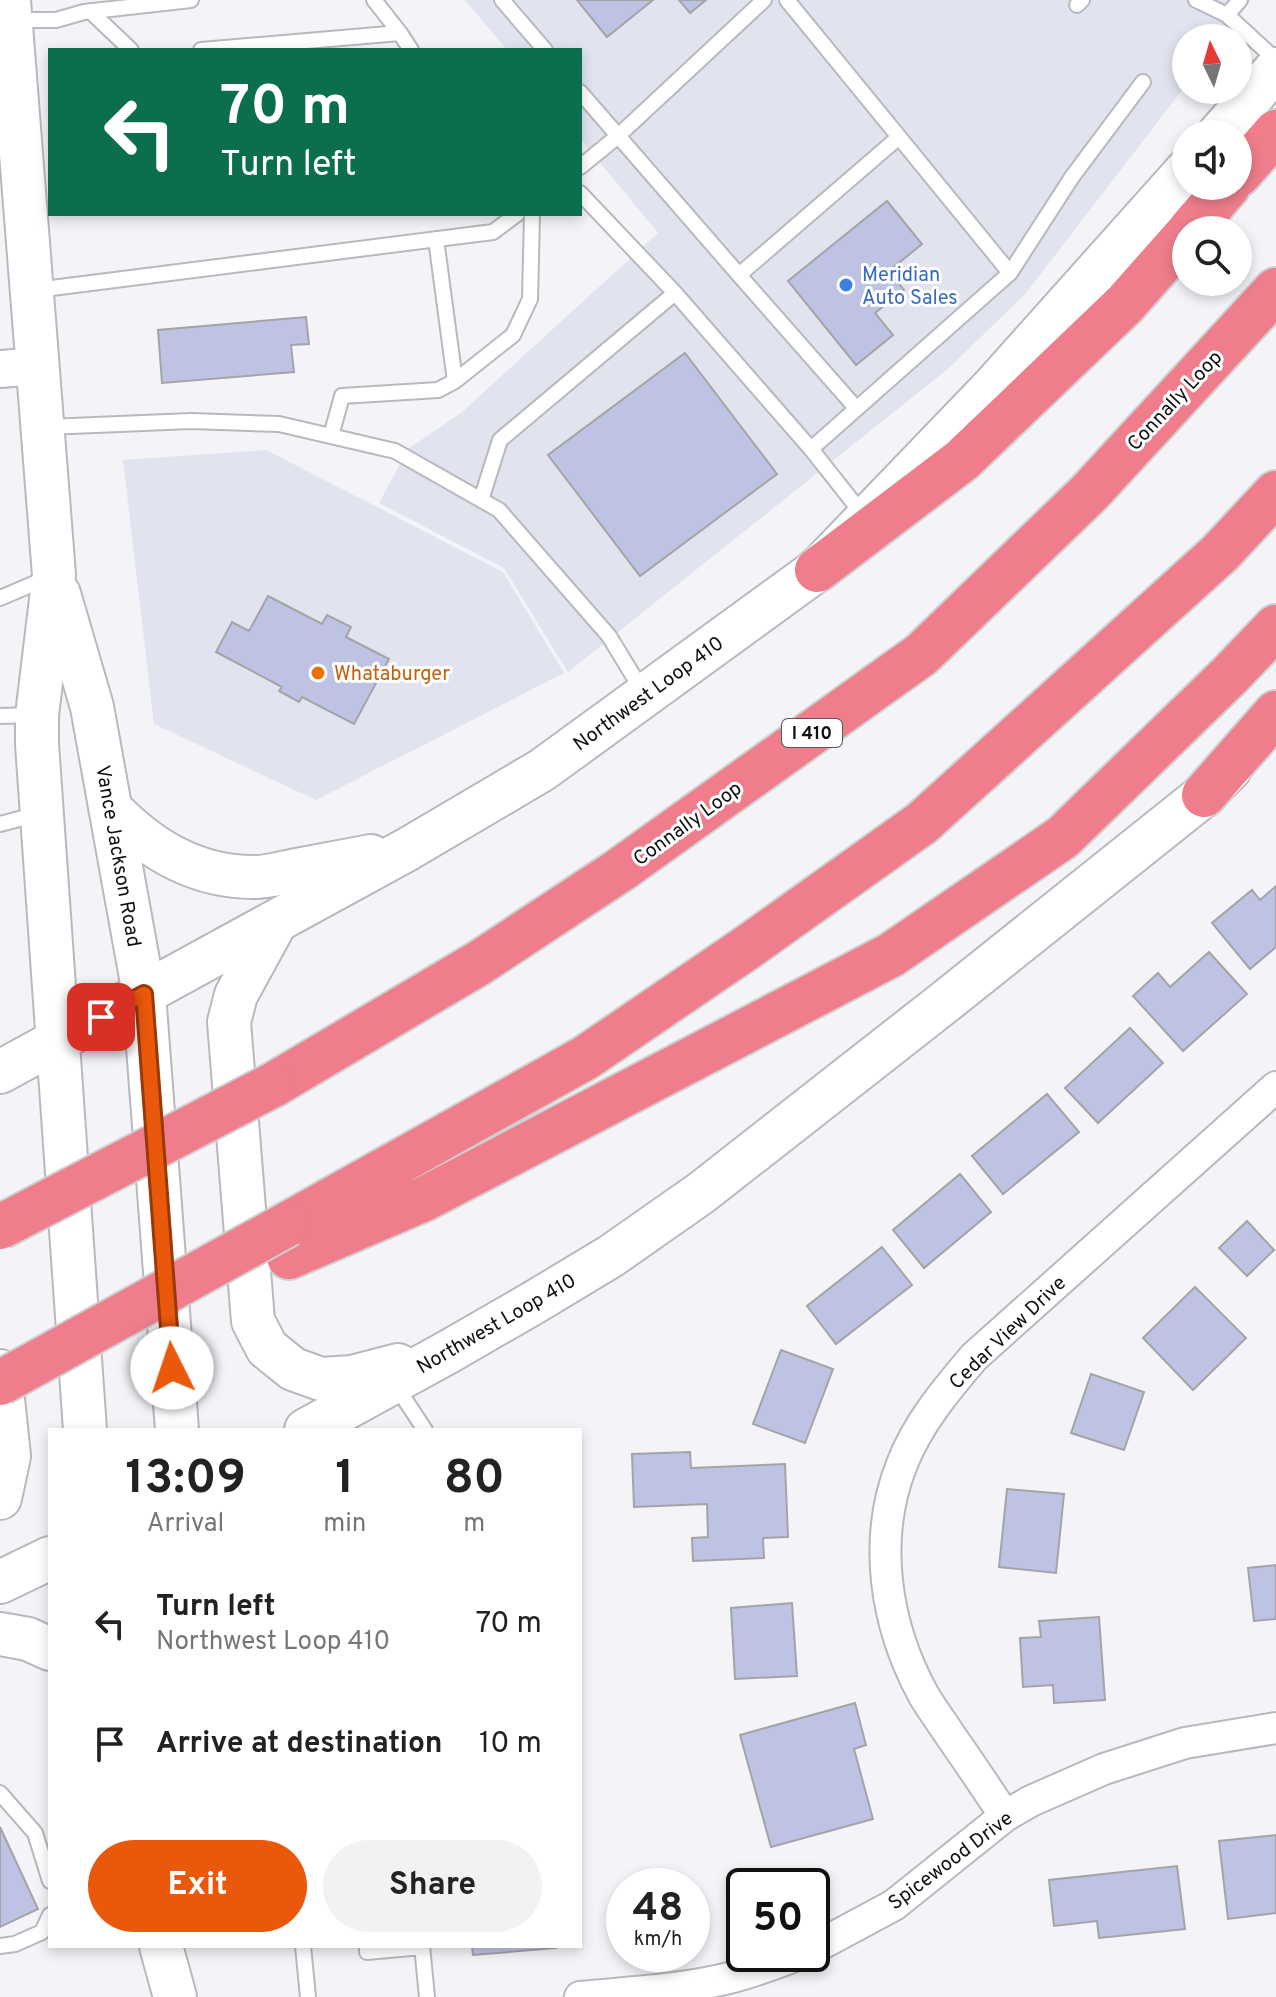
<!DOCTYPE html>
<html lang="en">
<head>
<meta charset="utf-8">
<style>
	:root { --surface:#fff; --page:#f2f2f2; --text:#222; --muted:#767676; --accent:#ea580c }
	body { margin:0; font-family:Overpass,sans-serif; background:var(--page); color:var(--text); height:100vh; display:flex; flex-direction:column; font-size:30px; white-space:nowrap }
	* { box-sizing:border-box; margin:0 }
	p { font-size:26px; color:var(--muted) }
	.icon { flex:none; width:44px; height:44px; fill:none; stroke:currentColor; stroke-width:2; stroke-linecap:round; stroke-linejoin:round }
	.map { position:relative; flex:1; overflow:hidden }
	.side { position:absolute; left:48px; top:1428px; width:534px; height:520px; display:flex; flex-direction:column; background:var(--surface); border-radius:0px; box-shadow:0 4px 12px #0003 }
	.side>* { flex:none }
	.hud { position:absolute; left:48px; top:48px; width:534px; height:168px; border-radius:0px; box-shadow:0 4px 12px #0003; background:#0b6e4f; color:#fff; overflow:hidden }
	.needle { width:52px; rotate:355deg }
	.buttons { position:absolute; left:1172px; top:24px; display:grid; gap:16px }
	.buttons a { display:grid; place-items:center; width:80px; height:80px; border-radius:50%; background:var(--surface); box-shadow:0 4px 12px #0003; font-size:40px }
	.speed { position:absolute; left:606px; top:1868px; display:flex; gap:16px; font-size:40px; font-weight:700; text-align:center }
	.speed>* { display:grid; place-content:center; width:104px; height:104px; border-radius:50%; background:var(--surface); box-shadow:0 4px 12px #0003; line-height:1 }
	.speed small { font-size:20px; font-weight:400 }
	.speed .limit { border:4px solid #111; border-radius:12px; background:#fff; color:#111 }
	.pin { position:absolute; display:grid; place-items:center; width:68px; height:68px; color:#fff; margin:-34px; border-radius:16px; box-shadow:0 4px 12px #0006 }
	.me { position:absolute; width:88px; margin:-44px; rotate:356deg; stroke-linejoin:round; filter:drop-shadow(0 0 6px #0008) }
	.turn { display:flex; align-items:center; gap:28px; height:168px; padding:0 40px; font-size:36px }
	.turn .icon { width:104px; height:104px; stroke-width:2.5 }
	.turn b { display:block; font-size:56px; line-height:68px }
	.eta { display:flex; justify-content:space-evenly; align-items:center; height:136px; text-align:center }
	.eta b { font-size:48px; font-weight:700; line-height:56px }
	.primary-button { display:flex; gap:16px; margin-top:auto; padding:16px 40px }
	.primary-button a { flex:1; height:92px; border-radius:48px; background:var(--accent); color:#fff; font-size:32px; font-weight:700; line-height:92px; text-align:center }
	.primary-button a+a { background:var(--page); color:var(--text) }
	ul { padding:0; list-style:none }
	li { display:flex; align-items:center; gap:24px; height:120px; padding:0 40px }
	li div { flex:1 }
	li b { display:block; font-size:30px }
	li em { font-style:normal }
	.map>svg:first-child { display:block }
	.built { fill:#e1e3ef }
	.building { fill:#bfc3e3; stroke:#a3a3a8; stroke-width:2 }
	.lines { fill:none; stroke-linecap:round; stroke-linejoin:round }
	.service-casing { stroke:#b8b9bd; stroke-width:18 }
	.minor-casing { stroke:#b8b9bd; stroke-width:34 }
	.tertiary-casing { stroke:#b8b9bd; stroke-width:40 }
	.secondary-casing { stroke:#b8b9bd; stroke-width:46 }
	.motorway-casing { stroke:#cfcfcf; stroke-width:48 }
	.service { stroke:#fff; stroke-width:14 }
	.minor { stroke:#fff; stroke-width:30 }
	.tertiary { stroke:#fff; stroke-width:36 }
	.secondary { stroke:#fff; stroke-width:42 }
	.motorway { stroke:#ef7d8b; stroke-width:44 }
	.motorway-bridge-casing { stroke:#cfcfcf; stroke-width:48; stroke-linecap:butt }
	.motorway-bridge { stroke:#ef7d8b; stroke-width:44 }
	.route-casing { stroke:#983908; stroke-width:20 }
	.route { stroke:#ea580c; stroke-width:14 }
	.shop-dot { fill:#3f7fe0; stroke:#fff; stroke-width:3 }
	.food-dot { fill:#e8710a; stroke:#fff; stroke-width:3 }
	.labels { text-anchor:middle; stroke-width:6; stroke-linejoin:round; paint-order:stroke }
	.shield { fill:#fff; stroke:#575858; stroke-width:2 }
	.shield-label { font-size:18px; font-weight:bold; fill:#0f1011 }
	.shop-label { font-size:20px; fill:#366cbe; stroke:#fff; text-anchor:start }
	.street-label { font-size:20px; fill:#0f1011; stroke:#fff }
	.food-label { font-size:20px; fill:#c56008; stroke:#fff; text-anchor:start }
</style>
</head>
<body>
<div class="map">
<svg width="1276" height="1997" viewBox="0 0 1276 1997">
	<rect width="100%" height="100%" fill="#f3f3f8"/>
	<path class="built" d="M465,0h786l-29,38h-36v47l-160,208 -77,75 -381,304 -64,-104 -125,-65 29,-54 53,-36 197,-180 -78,-95v-88h-73z
		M266,450l237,122 61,101 -248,127 -162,-76 -31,-264z"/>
	<path class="building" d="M577,0h76l-46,37z
		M679,0h27l-16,13z
		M887,201l35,43 -33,27 15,19 -29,23 18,22 -37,30 -68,-84z
		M306,317l3,27 -18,1 3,27 -132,11 -4,-53z
		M685,353l92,121 -137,102 -92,-121z
		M268,596l54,28 5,-9 24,12 -5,10 43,22 -35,65 -52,-27 -3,5 -20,-11 3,-4 -66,-35 16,-30 17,9z
		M1276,886v61l-26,22 -38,-46 40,-33 8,10z
		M1209,952l38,42 -64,57 -50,-55 25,-23 12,14z
		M1130,1028l33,35 -65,60 -33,-35z
		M1047,1094l32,38 -76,62 -31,-38z
		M960,1174l31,38 -67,56 -31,-38z
		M1247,1221l27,29 -27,26 -28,-28z
		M882,1247l30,38 -76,59 -29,-38z
		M1195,1287l51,51 -53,52 -50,-52z
		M781,1350l52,19 -28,74 -52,-19z
		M1091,1374l53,18 -20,58 -53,-17z
		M690,1452l1,16 94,-4 3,73 -25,1 1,20 -71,3 -1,-23 16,-1 -1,-33 -73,3 -2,-53z
		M1007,1489l57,5 -8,79 -57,-6z
		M1276,1565v54l-22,2 -6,-53z
		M792,1603l5,73 -62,3 -4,-71z
		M1099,1617l6,83 -51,3 -1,-18 -30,2 -3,-49 21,-1 -2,-16z
		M855,1703l11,42 -12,4 19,70 -102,28 -31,-112z
		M0,1827l38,82 -38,18z
		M1276,1835v78l-48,6 -9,-78z
		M1177,1866l8,63 -86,9 -2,-17 -43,5 -5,-46z
		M472,1946h83l1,2 -83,7z"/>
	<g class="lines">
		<g class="service-casing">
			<path id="service" d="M374,0l26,33
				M502,0l43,50
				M1196,0l31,15 49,45
				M1077,5l5,-5
				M90,11l41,39
				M1227,15l13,-15
				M13,20h43l28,-8 107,-12
				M201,50l199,-17 11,17
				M580,92l159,183 160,-138 -112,-137
				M899,137l111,136
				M580,167l38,-31 146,-136
				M580,193l95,100
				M436,239l19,142
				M739,275l117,133
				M36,290l457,-58 24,-18
				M47,427l144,-6 88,3 116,27 104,59 110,126 34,56
				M331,436l11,-40 96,-6 17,-9 58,-46 17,-36 2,-85
				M811,449l199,-176 62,-96 71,-95
				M481,500l19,-60 175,-147 136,156 53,67
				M0,598l47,-20
				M0,716l36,-1
				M0,824l38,-10
				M394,1383l31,47
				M0,1793l35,40 15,48
				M0,1946l15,-2 27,-12 8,-17
				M303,1946l5,51
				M367,1946v6l55,-5
				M422,1946l5,51"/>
		</g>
		<g class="minor-casing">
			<path id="minor" d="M1005,1816c-18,-27 -36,-54 -55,-81 -9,-14 -19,-27 -27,-41 -38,-70 -51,-155 -21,-230 16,-41 44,-74 72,-107l302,-270
				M812,1949l82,-44 111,-89 26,-15 73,-32 81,-26 91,-15
				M580,1997c50,-5 101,-7 149,-19 24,-6 48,-15 71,-24"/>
		</g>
		<g class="tertiary-casing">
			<path id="tertiary" d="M0,369l38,-3"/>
		</g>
		<g class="secondary-casing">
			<path id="secondary" d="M9,0l45,575 -17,140v29l48,686
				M1219,134l57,-65
				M59,594l33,113 52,287 33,436
				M110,808c40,42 87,70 146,69 12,0 25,-4 36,-6 27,-5 53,-10 79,-15
				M276,922l-40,73 -7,27 24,299 14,27 26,21 28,10 31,-2 46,-12
				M0,1072l408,-223 134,-79 275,-200 176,-183 193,-216
				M0,1371l9,85 -9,42
				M306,1430l142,-78 85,-49 78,-47 90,-63 240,-188 263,-210 26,-26
				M0,1582l50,-24
				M0,1634l28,5 22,10
				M161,1946l14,51"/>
		</g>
		<g class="motorway-casing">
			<path id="motorway" d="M1238,175l38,-43
				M1190,230l38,-44
				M817,570l145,-110 163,-156 61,-69
				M1204,795l72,-82
				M273,1085l206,-122 141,-93 302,-216 168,-162 186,-202
				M288,1224l297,-166 160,-109 177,-126 298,-270 56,-60
				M289,1257l135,-58 467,-244 172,-118 167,-162 46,-48"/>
		</g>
		<use href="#service" class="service"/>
		<use href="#minor" class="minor"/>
		<use href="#tertiary" class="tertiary"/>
		<use href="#secondary" class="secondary"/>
		<use href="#motorway" class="motorway"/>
		<g class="motorway-bridge-casing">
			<path id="motorway-bridge" d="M0,1227l273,-142
				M0,1383l288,-159"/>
		</g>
		<use href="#motorway-bridge" class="motorway-bridge"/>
	</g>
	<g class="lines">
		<g class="route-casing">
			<path id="route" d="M101,1017l43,-23 28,374"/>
		</g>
		<use href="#route" class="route"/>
	</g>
	<circle class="shop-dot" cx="846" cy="285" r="8"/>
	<circle class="food-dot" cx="318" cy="673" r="8"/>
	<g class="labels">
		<rect class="shield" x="782" y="719" width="60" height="28" rx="6"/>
		<g class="shield-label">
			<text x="812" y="739">I 410</text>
		</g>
		<g class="shop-label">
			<text x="862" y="281">Meridian<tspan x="862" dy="23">Auto Sales</tspan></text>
		</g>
		<g class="street-label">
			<text transform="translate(1174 400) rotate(-47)" y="7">Connally Loop</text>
			<text transform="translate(648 693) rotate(-36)" y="7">Northwest Loop 410</text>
			<text transform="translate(687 823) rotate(-36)" y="7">Connally Loop</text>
			<text transform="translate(119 856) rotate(80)" y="7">Vance Jackson Road</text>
			<text transform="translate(496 1323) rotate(-30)" y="7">Northwest Loop 410</text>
			<text transform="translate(1007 1332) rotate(-44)" y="7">Cedar View Drive</text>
			<text transform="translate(950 1860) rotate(-37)" y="7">Spicewood Drive</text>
		</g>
		<g class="food-label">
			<text x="334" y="680">Whataburger</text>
		</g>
	</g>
</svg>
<div class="buttons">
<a><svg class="needle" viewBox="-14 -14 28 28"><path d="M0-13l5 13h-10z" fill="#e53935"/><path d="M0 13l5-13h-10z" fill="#767676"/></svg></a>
<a><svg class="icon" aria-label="sound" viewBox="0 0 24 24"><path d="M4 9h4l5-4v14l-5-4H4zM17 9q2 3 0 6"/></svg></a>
<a><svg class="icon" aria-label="search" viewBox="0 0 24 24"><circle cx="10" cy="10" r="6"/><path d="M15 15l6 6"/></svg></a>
</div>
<div class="speed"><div>48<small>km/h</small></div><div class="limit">50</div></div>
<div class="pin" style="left:101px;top:1017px;background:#d93025"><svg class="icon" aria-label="arrive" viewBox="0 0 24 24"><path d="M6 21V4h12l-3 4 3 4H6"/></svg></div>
<svg class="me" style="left:172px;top:1368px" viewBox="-20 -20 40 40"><circle r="19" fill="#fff"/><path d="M0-13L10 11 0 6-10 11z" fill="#ea580c"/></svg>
<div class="hud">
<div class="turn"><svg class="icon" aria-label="left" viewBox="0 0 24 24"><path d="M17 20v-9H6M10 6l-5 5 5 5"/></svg><div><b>70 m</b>Turn left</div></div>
</div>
<section class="side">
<div class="eta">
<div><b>13:09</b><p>Arrival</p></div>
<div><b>1</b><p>min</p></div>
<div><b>80</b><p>m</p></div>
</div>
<ul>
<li><svg class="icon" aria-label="left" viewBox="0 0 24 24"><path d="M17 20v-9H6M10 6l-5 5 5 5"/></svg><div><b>Turn left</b><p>Northwest Loop 410</p></div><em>70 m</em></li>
<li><svg class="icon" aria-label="arrive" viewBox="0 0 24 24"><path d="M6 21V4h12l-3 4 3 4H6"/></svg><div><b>Arrive at destination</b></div><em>10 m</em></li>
</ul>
<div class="primary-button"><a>Exit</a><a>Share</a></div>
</section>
</div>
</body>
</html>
